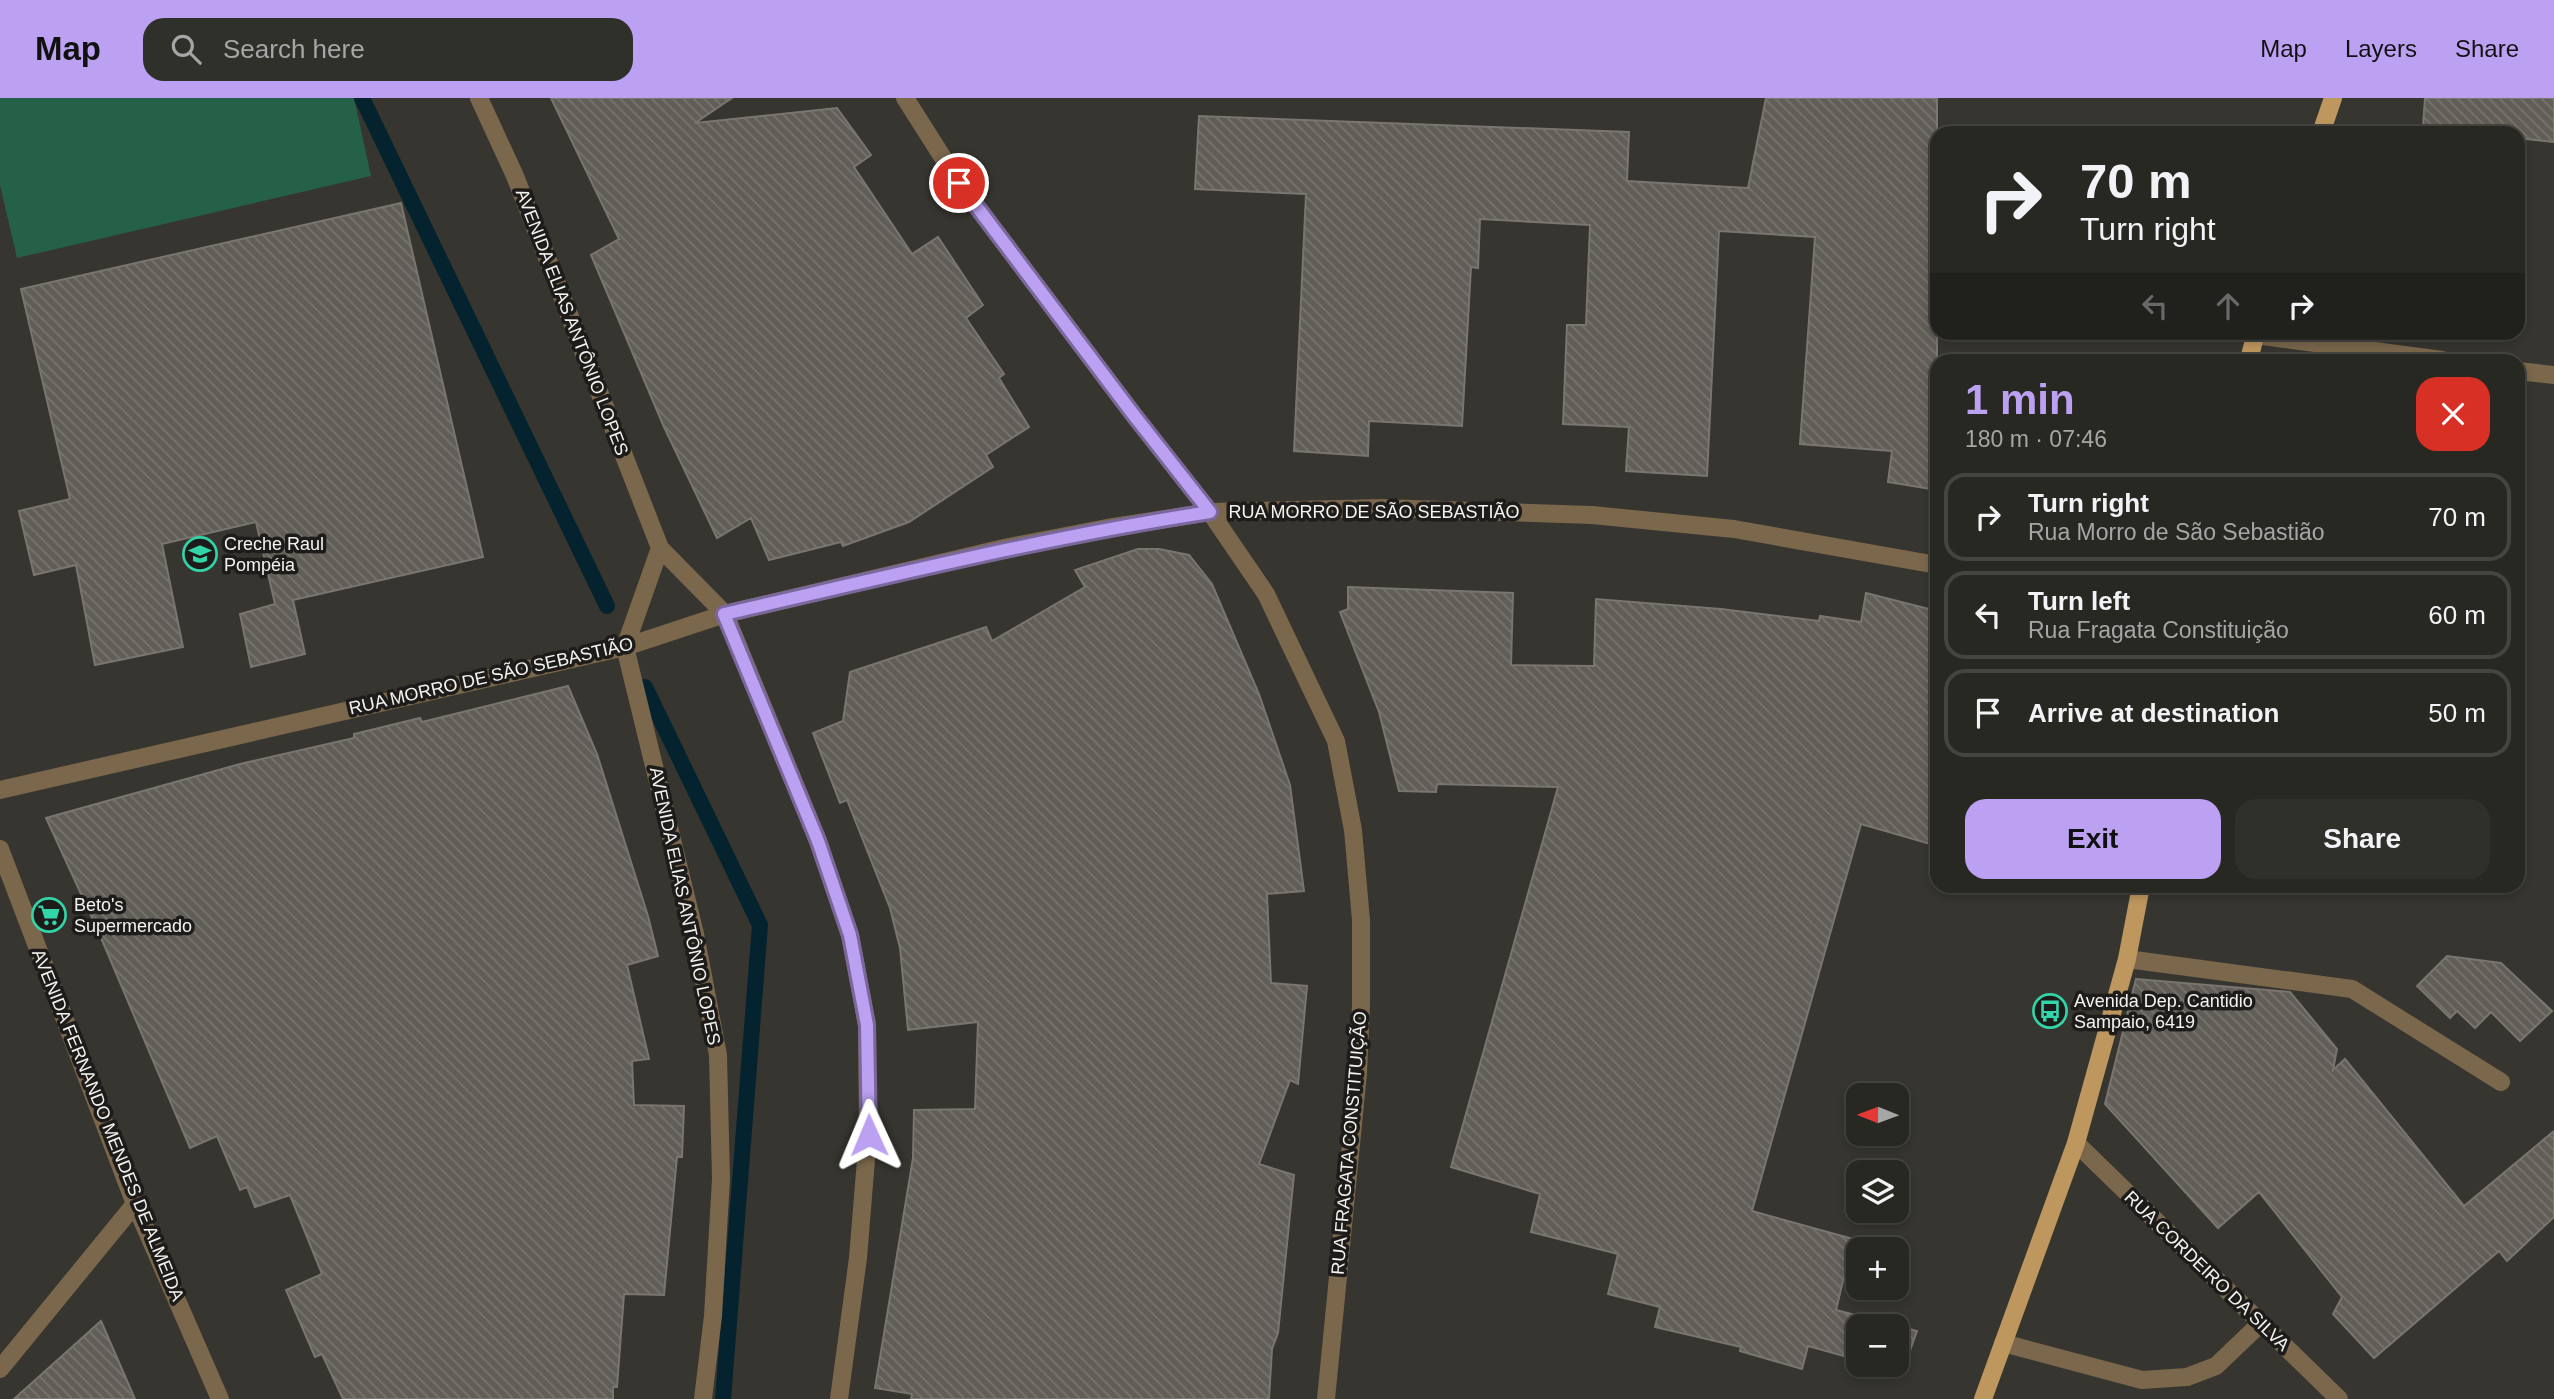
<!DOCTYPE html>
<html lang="en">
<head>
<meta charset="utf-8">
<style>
	:root { --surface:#282823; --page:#30302b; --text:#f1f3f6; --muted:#a5a6a6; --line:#444441; --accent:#bca0f2 }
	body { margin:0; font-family:Helvetica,sans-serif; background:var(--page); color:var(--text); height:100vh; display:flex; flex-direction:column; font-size:26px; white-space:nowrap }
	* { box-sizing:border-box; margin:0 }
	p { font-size:23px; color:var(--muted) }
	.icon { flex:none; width:38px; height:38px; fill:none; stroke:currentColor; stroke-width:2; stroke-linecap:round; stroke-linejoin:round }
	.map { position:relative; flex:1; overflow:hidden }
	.panel { position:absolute; left:1930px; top:256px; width:595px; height:539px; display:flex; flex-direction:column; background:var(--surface); border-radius:21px; box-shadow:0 4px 10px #0003,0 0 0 2px var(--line) }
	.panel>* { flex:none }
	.guide { position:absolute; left:1930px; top:28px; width:595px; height:214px; border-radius:21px; box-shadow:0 4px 10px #0003,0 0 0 2px var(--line); background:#282823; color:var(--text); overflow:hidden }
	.needle { width:46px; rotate:271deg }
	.buttons { position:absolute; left:1846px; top:985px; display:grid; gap:14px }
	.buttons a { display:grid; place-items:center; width:63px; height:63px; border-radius:14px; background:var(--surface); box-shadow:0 4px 10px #0003,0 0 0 2px var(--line); font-size:35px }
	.pin { position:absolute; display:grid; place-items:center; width:60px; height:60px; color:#fff; margin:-30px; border:4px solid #fff; border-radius:50%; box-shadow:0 2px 7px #0007 }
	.me { position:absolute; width:77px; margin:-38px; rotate:359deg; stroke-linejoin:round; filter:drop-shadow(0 0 5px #0008) }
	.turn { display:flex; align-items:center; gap:24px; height:147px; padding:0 35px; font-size:32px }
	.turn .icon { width:91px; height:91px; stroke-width:2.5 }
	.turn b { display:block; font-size:49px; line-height:60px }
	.lanes { display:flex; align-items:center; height:66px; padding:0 35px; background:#0003; justify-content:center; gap:35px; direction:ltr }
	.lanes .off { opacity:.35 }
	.round { display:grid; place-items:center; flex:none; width:74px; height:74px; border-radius:21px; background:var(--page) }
	.overview { display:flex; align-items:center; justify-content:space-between; height:119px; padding:0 35px }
	h1 { font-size:42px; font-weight:700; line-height:52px; color:var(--accent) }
	.button { display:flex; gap:14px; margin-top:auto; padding:14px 35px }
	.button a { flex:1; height:80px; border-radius:21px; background:var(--accent); color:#111; font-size:28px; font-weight:700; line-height:80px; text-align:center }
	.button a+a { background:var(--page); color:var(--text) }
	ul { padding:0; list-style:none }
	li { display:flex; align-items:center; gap:21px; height:88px; margin:0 14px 10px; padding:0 21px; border:4px solid var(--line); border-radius:21px }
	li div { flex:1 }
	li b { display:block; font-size:26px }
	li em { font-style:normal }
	header { display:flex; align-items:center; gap:42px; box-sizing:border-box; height:98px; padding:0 35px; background:var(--accent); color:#111 }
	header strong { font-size:33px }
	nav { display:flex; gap:38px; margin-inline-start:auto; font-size:24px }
	.search { width:490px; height:63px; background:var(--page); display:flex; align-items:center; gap:18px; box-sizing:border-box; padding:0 24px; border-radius:21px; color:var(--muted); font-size:26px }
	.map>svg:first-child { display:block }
	.pitch { fill:#256048 }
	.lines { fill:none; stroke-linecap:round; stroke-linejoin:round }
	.stream { stroke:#05232e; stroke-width:16 }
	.building { fill:url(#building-back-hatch); stroke:#7a7570; stroke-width:2 }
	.service { stroke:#7a674c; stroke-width:18 }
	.minor { stroke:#7a674c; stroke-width:18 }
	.tertiary { stroke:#7a674c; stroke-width:18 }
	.primary { stroke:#be975f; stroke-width:18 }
	.route-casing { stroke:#7a689d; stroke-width:18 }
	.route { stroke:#bca0f2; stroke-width:12 }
	.labels { text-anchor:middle; stroke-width:7; stroke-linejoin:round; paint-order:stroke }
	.street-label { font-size:18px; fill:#f4f3ef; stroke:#1d1c1a }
	.poi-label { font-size:18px; fill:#f4f3ef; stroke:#1d1c1a; text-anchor:start }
</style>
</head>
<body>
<header>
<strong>Map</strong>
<div class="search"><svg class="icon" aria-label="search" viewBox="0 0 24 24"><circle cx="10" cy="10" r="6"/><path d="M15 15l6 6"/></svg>Search here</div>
<nav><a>Map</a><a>Layers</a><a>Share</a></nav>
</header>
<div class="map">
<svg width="2554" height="1301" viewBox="0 0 2554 1301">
	<defs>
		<pattern id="building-back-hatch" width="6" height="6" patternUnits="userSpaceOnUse" patternTransform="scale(1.75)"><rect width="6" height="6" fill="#615d57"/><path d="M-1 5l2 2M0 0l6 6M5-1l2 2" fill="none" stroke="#78756f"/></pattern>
	</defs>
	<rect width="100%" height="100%" fill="#36352f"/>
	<path class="pitch" d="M0,0h354l17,78 -354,82 -17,-73z"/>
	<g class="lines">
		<path class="stream" d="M362,0l245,508
			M645,589l115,238 -37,474"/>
	</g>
	<path class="building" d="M551,0h181l-37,25 142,-15 34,47 -17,12 58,87 26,-17 45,68 -17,13 38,56 -5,4 30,49 -43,28 7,12 -84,55 -66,24 -2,-4 -72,18 -18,-42 -34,20 -53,-111 -73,-172 28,-16z
		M1766,0h171v392l-49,-8 4,-31 -92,-7 15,-207 -96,-6 -12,245 -81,-5 3,-44 -66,-3 4,-99h19l4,-100 -110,-6 -2,49 -7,-1 -9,159 -93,-5 -1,35 -74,-5 12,-257 -111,-5 4,-73 430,16 -2,49 121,7z
		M2425,0h129v44l-36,-4v-5h-37l-58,-7z
		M401,105l82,354 -190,43 12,54 -54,13 -11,-53 35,-10 -19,-82 -94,22 21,103 -88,18 -19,-100 -42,10 -15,-64 51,-12 -49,-210z
		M1138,451h21l30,6 23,29 47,110 31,91 14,106 -37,3 4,89 36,3 -9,98 -8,-4 -31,84 35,11 -16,158 -6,16 -3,50h-358l1,-5 -37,-6 38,-230 1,-48 61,-1 3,-87 -70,8 -8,-82 -10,-40 -43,-108 -7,3 -27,-70 30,-12 7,-49 136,-45 6,14 93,-54 -10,-17z
		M1348,489l165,6 -2,72 83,1 2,-67 125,10 98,12 1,-5 41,6 5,-29 71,18v235l-76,-22 -109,387 101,28 -17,71 81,21 -15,42 -28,-8h23v-39h-39v34l-50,-14 -6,23 -62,-18 1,-4 -86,-20 5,-20 -52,-13 10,-40 -87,-22 9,-38 -89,-27 107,-380 -121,-3 -1,8 -37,-1 -20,-79 -39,-100 8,-3z
		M568,588l29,68 51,162 10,40 -31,9 22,94 -17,2 2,44 50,1 -2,51h-5l-13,138 -40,-1 -7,93h-4v12h-270l-21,-45 -7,3 -29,-67 36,-16 -32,-79 -35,12 -8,-20 -7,3 -23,-54 -27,12 -91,-215 -53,-115 194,-54 114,-26v-4l66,-16 2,4z
		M2447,858l54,7 51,48 -32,30 -29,-29 -16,16 -18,-17 -7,7 -33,-32z
		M2136,881l154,13 47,57 -4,21 12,-11 119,147 90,-75v86l-47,44 -8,-10 -125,107 -41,-44 9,-17 -83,-105 -41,36 -113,-124z
		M101,1223l34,78h-121z"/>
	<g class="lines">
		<path class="service" d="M2127,861l225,30 149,93
			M2003,1245l139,37 45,-3 29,-11 45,-43"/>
		<path class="minor" d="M479,0l36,78 145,372 65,66 93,227 32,94 17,90 1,110 -10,123 -19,141
			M905,0l54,85 174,231 77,98 56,82 70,147 17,89 8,90v85l-3,68 -32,326
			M2255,237l187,25
			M2518,273l36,4
			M660,450l-35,99 70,287 23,121 3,124 -8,137 -10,83
			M0,692l625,-143 100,-33 279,-66 103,-20 103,-16 173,-4 209,7 142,14 203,36
			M2076,1045l263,256
			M0,1271l135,-165"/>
		<path class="tertiary" d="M0,751l135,355 85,195"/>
		<path class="primary" d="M2321,35l12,-35
			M2249,262l7,-28
			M1983,1301l93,-256 51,-184 14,-73"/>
	</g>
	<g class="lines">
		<g class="route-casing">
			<path id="route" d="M869,1037l-2,-110 -17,-90 -32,-94 -94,-227c162,-37 322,-77 486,-102l-77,-98 -174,-231"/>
		</g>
		<use href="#route" class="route"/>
	</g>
	<defs>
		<g id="school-ring" transform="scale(1.75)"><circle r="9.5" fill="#1d1c1a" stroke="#32d4a8" stroke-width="1.5"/><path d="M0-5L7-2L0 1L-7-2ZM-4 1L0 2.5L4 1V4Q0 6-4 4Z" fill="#32d4a8"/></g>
		<g id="supermarket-ring" transform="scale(1.75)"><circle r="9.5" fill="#1d1c1a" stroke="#32d4a8" stroke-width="1.5"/><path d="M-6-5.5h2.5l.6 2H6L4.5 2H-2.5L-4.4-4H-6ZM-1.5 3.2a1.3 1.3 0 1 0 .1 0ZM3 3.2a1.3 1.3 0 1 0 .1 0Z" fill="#32d4a8"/></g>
		<g id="bus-ring" transform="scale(1.75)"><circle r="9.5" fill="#1d1c1a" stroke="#32d4a8" stroke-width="1.5"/><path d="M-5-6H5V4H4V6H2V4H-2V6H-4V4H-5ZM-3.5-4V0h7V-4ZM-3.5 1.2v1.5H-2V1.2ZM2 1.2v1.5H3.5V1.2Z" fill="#32d4a8"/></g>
	</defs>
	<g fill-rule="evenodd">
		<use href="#school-ring" x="200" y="456"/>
		<use href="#supermarket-ring" x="49" y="817"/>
		<use href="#bus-ring" x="2050" y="913"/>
	</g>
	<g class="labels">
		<g class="street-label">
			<text transform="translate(572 224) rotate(69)" y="6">AVENIDA ELIAS ANTÔNIO LOPES</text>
			<text x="1374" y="420">RUA MORRO DE SÃO SEBASTIÃO</text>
			<text transform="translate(491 578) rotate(-13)" y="6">RUA MORRO DE SÃO SEBASTIÃO</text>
			<text transform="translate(685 808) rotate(78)" y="6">AVENIDA ELIAS ANTÔNIO LOPES</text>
			<text transform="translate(108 1027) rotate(68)" y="6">AVENIDA FERNANDO MENDES DE ALMEIDA</text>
			<text transform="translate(1349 1045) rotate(-85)" y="6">RUA FRAGATA CONSTITUIÇÃO</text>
			<text transform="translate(2207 1173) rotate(44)" y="6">RUA CORDEIRO DA SILVA</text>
		</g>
		<g class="poi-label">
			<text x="224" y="452">Creche Raul<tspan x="224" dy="21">Pompéia</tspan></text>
			<text x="74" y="813">Beto's<tspan x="74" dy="21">Supermercado</tspan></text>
			<text x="2074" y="909">Avenida Dep. Cantidio<tspan x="2074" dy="21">Sampaio, 6419</tspan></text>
		</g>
	</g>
</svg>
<div class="buttons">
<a><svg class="needle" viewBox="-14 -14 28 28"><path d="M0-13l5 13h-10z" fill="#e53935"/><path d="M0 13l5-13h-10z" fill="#a5a6a6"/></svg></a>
<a><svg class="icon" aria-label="layers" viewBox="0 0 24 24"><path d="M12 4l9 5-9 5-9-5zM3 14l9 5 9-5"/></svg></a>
<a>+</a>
<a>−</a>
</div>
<div class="pin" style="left:959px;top:85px;background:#d93025"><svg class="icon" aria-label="arrive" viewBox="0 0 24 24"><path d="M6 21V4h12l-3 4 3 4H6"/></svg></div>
<svg class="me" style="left:869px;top:1037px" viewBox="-20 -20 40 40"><path d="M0-17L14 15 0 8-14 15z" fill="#bca0f2" stroke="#fff" stroke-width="4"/></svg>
<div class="guide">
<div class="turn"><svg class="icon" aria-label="right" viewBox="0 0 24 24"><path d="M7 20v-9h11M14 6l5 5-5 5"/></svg><div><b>70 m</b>Turn right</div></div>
<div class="lanes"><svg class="icon off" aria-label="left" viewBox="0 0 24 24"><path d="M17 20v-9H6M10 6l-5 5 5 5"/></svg><svg class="icon off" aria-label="ahead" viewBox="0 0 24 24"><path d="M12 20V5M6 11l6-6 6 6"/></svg><svg class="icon" aria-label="right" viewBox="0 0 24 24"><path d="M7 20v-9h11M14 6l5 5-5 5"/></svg></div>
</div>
<section class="panel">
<div class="overview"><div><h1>1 min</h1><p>180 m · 07:46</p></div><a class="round" style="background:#d93025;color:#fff"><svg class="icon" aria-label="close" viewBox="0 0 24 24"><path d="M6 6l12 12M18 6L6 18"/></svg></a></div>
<ul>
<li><svg class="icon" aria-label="right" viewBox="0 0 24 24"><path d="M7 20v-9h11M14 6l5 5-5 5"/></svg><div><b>Turn right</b><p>Rua Morro de São Sebastião</p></div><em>70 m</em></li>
<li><svg class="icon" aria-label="left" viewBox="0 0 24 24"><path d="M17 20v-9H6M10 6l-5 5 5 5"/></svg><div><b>Turn left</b><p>Rua Fragata Constituição</p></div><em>60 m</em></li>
<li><svg class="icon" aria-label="arrive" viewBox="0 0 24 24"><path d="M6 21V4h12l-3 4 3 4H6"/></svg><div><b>Arrive at destination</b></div><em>50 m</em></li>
</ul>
<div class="button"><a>Exit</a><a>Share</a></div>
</section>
</div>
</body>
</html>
